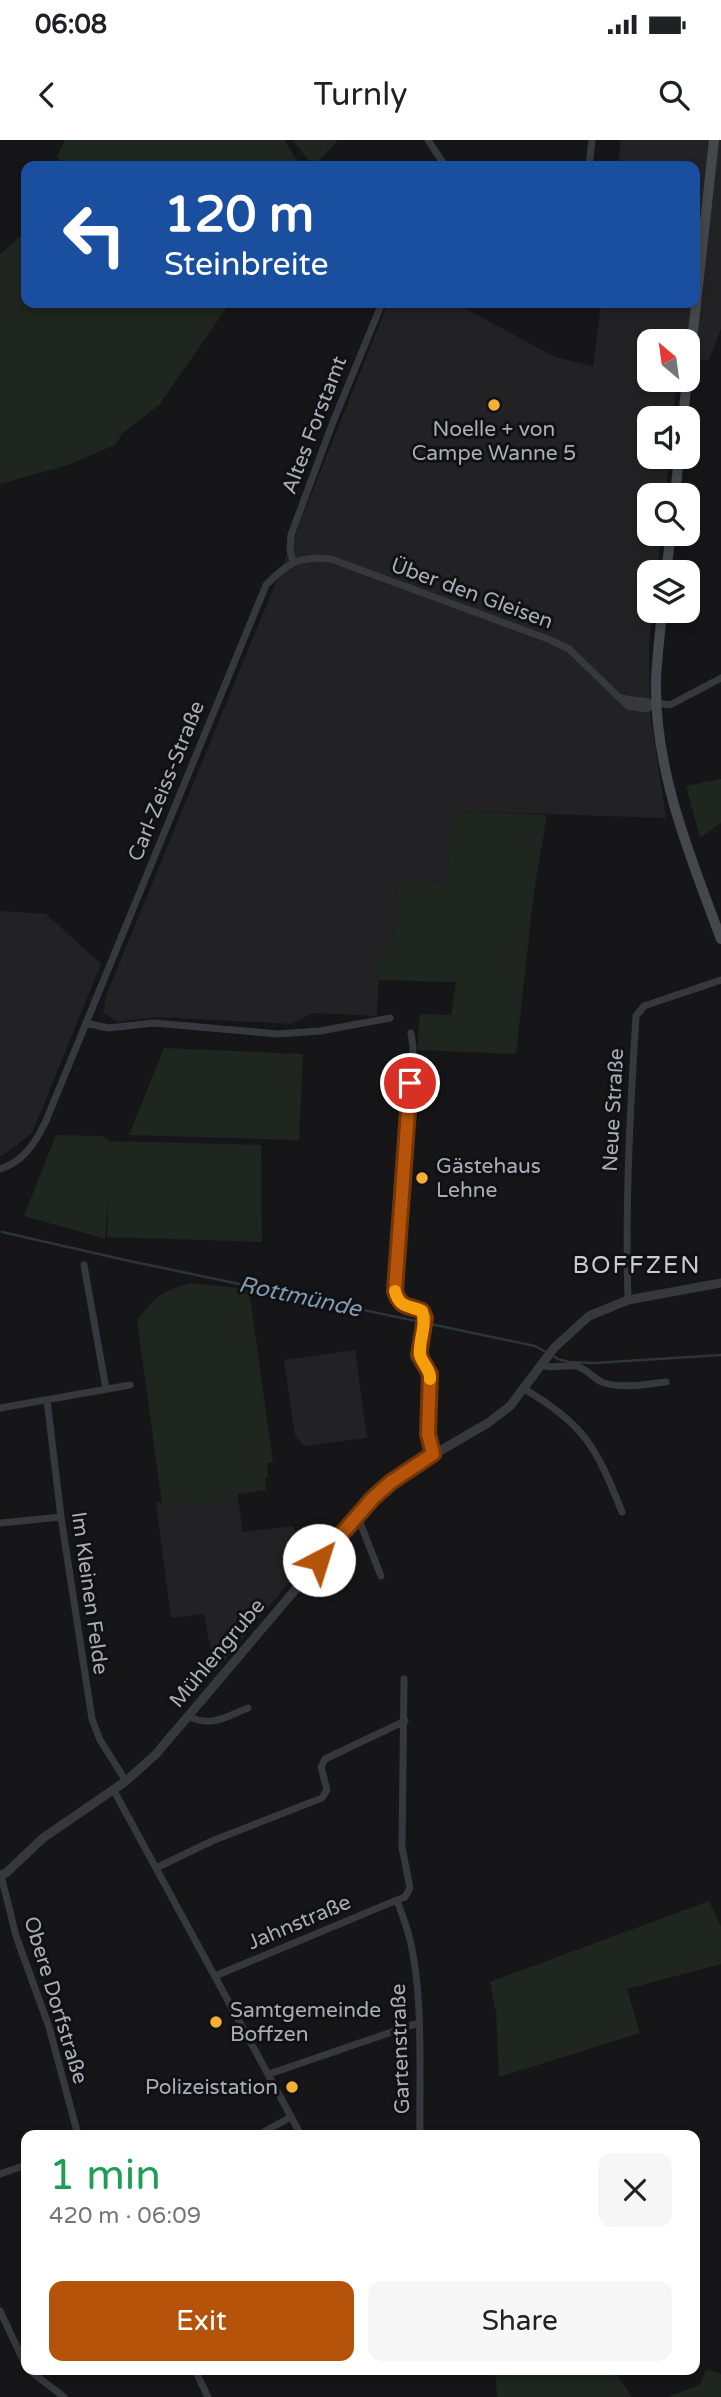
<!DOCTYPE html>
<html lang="en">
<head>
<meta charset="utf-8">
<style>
	:root { --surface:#fff; --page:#f6f6f6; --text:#202124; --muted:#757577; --accent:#b45309 }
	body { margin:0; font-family:"Varela Round",sans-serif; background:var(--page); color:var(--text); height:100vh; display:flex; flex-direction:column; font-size:26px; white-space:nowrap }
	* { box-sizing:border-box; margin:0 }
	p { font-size:23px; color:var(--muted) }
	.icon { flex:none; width:38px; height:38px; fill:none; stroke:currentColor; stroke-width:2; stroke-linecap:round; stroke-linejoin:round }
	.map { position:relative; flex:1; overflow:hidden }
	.drawer { position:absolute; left:21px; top:1990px; width:679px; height:245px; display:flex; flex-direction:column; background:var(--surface); border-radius:14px; box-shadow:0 4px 10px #0003 }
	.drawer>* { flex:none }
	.guide { position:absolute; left:21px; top:21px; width:679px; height:147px; border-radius:14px; box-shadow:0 4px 10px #0003; background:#1a4fa0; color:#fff; overflow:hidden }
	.needle { width:46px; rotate:331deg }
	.fabs { position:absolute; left:637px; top:189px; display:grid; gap:14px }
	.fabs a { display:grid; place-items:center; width:63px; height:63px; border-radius:14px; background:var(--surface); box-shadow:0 4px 10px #0003; font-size:35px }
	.pin { position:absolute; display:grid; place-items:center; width:60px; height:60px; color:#fff; margin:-30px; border:4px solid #fff; border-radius:50%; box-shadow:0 2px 7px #0007 }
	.me { position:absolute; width:77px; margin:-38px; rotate:40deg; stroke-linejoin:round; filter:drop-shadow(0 0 5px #0008) }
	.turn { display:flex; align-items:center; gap:24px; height:147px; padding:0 28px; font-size:32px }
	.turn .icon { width:91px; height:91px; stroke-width:2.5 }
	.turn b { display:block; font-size:49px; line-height:60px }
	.round { display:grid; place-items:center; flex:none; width:74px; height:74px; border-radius:14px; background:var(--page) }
	.headline { display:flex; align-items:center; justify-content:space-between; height:119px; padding:0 28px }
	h1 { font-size:42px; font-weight:600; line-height:52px; color:#1e9e55 }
	.primary-button { display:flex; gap:14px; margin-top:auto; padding:14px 28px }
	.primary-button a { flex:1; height:80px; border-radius:14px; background:var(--accent); color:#fff; font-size:28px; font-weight:600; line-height:80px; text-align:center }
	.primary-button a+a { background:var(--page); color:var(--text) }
	.status { display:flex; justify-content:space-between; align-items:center; height:49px; padding:0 35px; background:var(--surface); direction:ltr }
	.status svg { height:19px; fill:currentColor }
	header { display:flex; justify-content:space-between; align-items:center; height:91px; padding:0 28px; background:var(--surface); font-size:32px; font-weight:600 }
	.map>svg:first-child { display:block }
	.built { fill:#222225 }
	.green { fill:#1e261f }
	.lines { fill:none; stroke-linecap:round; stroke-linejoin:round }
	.stream { stroke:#2c353c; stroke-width:2.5 }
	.minor { stroke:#37383d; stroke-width:7 }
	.tertiary { stroke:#37383d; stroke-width:9 }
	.secondary { stroke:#45474d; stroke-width:10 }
	.route-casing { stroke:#753606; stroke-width:18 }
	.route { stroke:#b45309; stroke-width:12 }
	.slow { stroke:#f59e0b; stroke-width:12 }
	.poi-dot { fill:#f2b134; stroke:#111113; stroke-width:2.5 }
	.labels { text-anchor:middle; stroke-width:6; stroke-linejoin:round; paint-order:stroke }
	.street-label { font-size:21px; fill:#a8adb8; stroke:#111113 }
	.poi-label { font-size:21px; fill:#a8adb8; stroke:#111113; text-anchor:start }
	.water-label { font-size:23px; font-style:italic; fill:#7f9bb3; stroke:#111113 }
	.quarter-label { font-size:24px; letter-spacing:2px; fill:#c9ccd4; stroke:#111113 }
</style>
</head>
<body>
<div class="status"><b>06:08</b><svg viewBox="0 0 49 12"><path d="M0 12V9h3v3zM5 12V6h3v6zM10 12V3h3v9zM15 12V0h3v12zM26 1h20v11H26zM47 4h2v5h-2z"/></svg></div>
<header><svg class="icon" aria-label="back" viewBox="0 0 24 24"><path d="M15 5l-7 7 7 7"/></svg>Turnly<svg class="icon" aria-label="search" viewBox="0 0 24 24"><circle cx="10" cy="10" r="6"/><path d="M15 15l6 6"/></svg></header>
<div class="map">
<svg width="721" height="2257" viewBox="0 0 721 2257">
	<rect width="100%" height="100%" fill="#161618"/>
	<path class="built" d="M621,0h100v189l-12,31 -21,-1v-18h-39v39h28l-4,38h-24v39h20l-4,38h-16v39h12l-4,38h-8v39h4l-4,32 1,70 16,105 -214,-7 -4,74 -51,-2 -3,63h-14l-3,70 -65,-3 -20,11 -136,-7 -39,5 -14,-10 3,-16 170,-414 112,-279h67l100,54 38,9 8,-63h94v-137h-77z
		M0,771l46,3 55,50 -69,169 -28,22 -4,1z
		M355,1210l12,88 -62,8 -10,-10 -11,-76z
		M191,1358l1,8 46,-6 5,32 51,-6 6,43 -85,103 -11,-58 -33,4 -15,-115z"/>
	<path class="green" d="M65,0h219l17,26h-229l-16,-8z
		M293,0h45l-19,21 -11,-1z
		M26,91v72h204l-71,102 -36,28 -8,12 -47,20 -68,19v-230z
		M721,639v44l-21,15 -14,-52z
		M452,671l95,4 -13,76 -18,163 -99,-4 3,-36 31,1 5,-33 -78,-2 2,-34h14l3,-64 50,3z
		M164,908l139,6 -4,86 -170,-5z
		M56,995l46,1 8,5 151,4 1,97 -155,-5 1,-43 -3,45 -81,-23z
		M189,1143l60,6 24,173 -6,1 1,14 -3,1 1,12 -28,4v6l-46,6 -2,-7 -21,3v7l-6,1 -26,-189c16,-23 26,-30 52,-38z
		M709,1761l12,25v38l-94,25 13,44 -141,44 -3,-64 -6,-31z
		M706,2229l15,5v23h-54l33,-12z
		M495,2230h119l18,27h-135z"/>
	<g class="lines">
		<path class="stream" d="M2,1092l123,28 410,86 23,13 11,3 26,1 126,-8"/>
		<path class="minor" d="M428,0l17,26
			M589,26l3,-26
			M293,422l-3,-12 1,-15 42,-113 49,-119
			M620,558l50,7 51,-27
			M86,883l22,5 46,-5 124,11 42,-3 70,-13
			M411,893l2,14 -18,244 3,9 5,7 15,2 4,2 3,7 -6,37 12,19 -3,60 5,20
			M0,1029c23,-7 35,-26 45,-46l221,-538c22,-23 34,-29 65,-26l217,80 21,10 59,57 18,3 11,-5
			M84,1125l22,124
			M628,1160c-3,-95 2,-189 8,-284l8,-10 77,-26
			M541,1225c12,4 22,0 34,1 11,1 18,13 29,17 20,6 42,1 62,-1
			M524,1249c61,35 73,60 98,123
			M47,1260l14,117 31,202 8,21 26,41
			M0,1268l130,-23
			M357,1375l24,61
			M0,1383l61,-6
			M404,1539l-2,168 8,41 -5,9 -8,3c4,12 9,24 12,36 15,58 10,138 11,199
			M188,1576c23,12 37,1 60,-8
			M113,1649l188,346
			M156,1728l56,-27 110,-43 5,-8 -6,-23 4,-8 80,-38
			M1,1735l15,61 33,91 29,108
			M215,1836l182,-76
			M269,1934l149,-51
			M258,1995l33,-18
			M0,2034l26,-9
			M0,2171l26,55
			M29,2230l35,27
			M195,2230l13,27"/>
		<path class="tertiary" d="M0,1735l6,-2 37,-35 83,-57 30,-27 217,-256 34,-28 81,-47 22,-17 44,-58 35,-32 39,-16 93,-17"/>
		<path class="secondary" d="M688,237l26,-237
			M683,278l4,-38
			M675,355l4,-38
			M666,432l5,-38
			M662,471c-2,23 -5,46 -6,69 -2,90 34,176 65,259"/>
	</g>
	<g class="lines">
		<g class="route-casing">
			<path id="route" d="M319,1420l54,-62 18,-16 42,-28 -5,-20 2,-60 -11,-19 6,-37 -3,-7c-14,-6 -22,-3 -27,-20l15,-208"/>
		</g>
		<use href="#route" class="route"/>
		<path class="slow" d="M395,1151c4,17 13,14 27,20 5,15 -3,27 -2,42 0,9 11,16 10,26"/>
	</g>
	<g class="poi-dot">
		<circle cx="494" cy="265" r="7"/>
		<circle cx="422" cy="1038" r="7"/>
		<circle cx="216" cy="1882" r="7"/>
		<circle cx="292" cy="1947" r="7"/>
	</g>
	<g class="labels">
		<g class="street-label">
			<text transform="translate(314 285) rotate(-69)" y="7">Altes Forstamt</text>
			<text transform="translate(472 453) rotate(20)" y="7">Über den Gleisen</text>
			<text transform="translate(166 641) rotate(-68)" y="7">Carl-Zeiss-Straße</text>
			<text transform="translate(613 970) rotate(-87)" y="7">Neue Straße</text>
			<text transform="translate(90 1453) rotate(82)" y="7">Im Kleinen Felde</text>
			<text transform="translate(217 1513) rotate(-50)" y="7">Mühlengrube</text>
			<text transform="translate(299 1782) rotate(-23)" y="7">Jahnstraße</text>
			<text transform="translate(56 1860) rotate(73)" y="7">Obere Dorfstraße</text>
			<text transform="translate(400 1909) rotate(-92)" y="7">Gartenstraße</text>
		</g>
		<g class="poi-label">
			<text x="494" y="296" text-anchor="middle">Noelle + von<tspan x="494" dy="24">Campe Wanne 5</tspan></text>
			<text x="436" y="1033">Gästehaus<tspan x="436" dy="24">Lehne</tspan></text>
			<text x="230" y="1877">Samtgemeinde<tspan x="230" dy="24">Boffzen</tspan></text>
			<text x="278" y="1954" text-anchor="end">Polizeistation</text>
		</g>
		<g class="water-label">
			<text transform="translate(300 1156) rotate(12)" y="8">Rottmünde</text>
		</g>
		<g class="quarter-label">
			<text x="637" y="1133">BOFFZEN</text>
		</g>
	</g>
</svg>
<div class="fabs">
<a><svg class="needle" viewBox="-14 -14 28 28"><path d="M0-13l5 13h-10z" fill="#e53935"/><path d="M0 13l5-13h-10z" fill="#757577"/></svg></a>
<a><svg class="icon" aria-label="sound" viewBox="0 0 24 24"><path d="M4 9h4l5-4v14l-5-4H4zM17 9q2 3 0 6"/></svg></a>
<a><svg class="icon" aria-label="search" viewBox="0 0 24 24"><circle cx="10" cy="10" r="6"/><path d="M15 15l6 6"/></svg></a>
<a><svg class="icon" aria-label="layers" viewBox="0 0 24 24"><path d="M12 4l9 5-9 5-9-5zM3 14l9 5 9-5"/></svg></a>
</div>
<div class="pin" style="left:410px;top:943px;background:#d93025"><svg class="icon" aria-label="arrive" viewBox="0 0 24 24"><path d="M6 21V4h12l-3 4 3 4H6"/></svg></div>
<svg class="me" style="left:319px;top:1420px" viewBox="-20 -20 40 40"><circle r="19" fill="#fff"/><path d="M0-13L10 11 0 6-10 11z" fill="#b45309"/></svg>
<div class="guide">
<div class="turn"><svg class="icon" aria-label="left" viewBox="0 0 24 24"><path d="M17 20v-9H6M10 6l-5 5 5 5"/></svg><div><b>120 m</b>Steinbreite</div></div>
</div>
<section class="drawer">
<div class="headline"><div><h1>1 min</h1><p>420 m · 06:09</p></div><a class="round"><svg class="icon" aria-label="close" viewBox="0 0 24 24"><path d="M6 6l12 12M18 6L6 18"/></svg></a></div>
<div class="primary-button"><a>Exit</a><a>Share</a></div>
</section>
</div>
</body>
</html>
